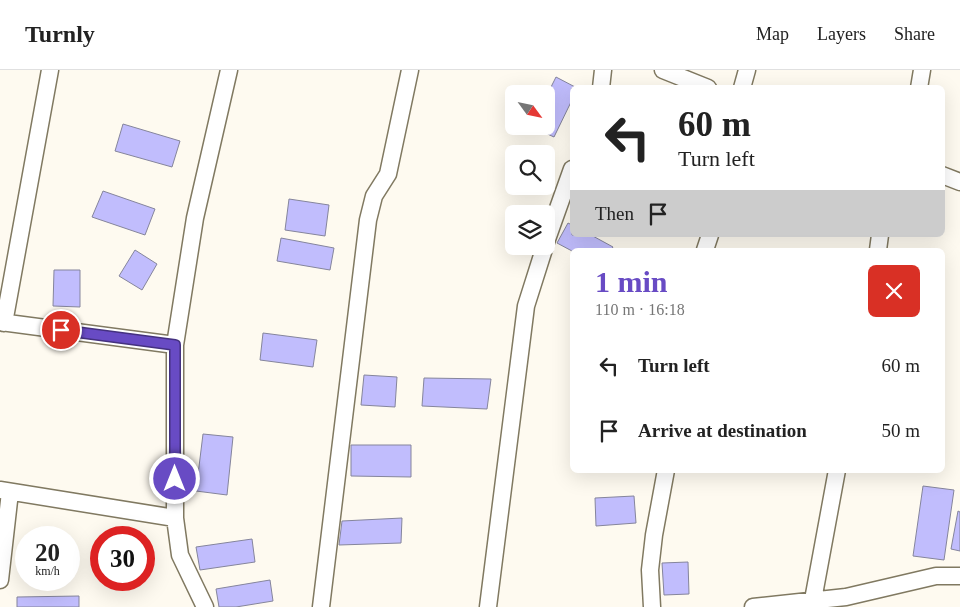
<!DOCTYPE html>
<html lang="en">
<head>
<meta charset="utf-8">
<style>
	:root { --surface:#fff; --page:#f6f6f6; --text:#222; --muted:#767676; --line:#e0e0e0; --accent:#684bc4 }
	body { margin:0; font-family:Georgia,serif; background:var(--page); color:var(--text); height:100vh; display:flex; flex-direction:column; font-size:19px; white-space:nowrap }
	* { box-sizing:border-box; margin:0 }
	p { font-size:16px; color:var(--muted) }
	.icon { flex:none; width:28px; height:28px; fill:none; stroke:currentColor; stroke-width:2; stroke-linecap:round; stroke-linejoin:round }
	.map { position:relative; flex:1; overflow:hidden }
	.side { position:absolute; left:570px; top:178px; width:375px; height:225px; display:flex; flex-direction:column; background:var(--surface); border-radius:8px; box-shadow:0 5px 20px #0002 }
	.side>* { flex:none }
	.hud { position:absolute; left:570px; top:15px; width:375px; height:152px; border-radius:8px; box-shadow:0 5px 20px #0002; background:#fff; color:var(--text); overflow:hidden }
	.needle { width:32px; rotate:123deg }
	.fabs { position:absolute; left:505px; top:15px; display:grid; gap:10px }
	.fabs a { display:grid; place-items:center; width:50px; height:50px; border-radius:8px; background:var(--surface); box-shadow:0 5px 20px #0002; font-size:25px }
	.speed { position:absolute; left:15px; top:456px; display:flex; gap:10px; font-size:25px; font-weight:700; text-align:center }
	.speed>* { display:grid; place-content:center; width:65px; height:65px; border-radius:50%; background:var(--surface); box-shadow:0 5px 20px #0002; line-height:1 }
	.speed small { font-size:12px; font-weight:400 }
	.speed .limit { border:8px solid #d22; background:#fff; color:#111 }
	.pin { position:absolute; display:grid; place-items:center; width:42px; height:42px; color:#fff; margin:-21px; border:2px solid #fff; border-radius:50%; box-shadow:0 1px 5px #0007 }
	.me { position:absolute; width:55px; margin:-28px; rotate:0deg; stroke-linejoin:round; filter:drop-shadow(0 0 4px #0008) }
	.turn { display:flex; align-items:center; gap:18px; height:105px; padding:0 25px; font-size:22px }
	.turn .icon { width:65px; height:65px; stroke-width:2.5 }
	.turn b { display:block; font-size:35px; line-height:42px }
	.then { display:flex; align-items:center; height:48px; padding:0 25px; background:#0003; gap:10px; font-size:19px }
	.round { display:grid; place-items:center; flex:none; width:52px; height:52px; border-radius:8px; background:var(--page) }
	.head { display:flex; align-items:center; justify-content:space-between; height:85px; padding:0 25px }
	h1 { font-size:30px; font-weight:700; line-height:38px; color:var(--accent) }
	ul { padding:0; list-style:none }
	li { display:flex; align-items:center; gap:15px; height:65px; padding:0 25px }
	li div { flex:1 }
	li b { display:block; font-size:19px }
	li em { font-style:normal }
	header { display:flex; align-items:center; gap:30px; box-sizing:border-box; height:70px; padding:0 25px; background:var(--surface); border-bottom:1px solid var(--line) }
	header strong { font-size:24px }
	nav { display:flex; gap:28px; margin-inline-start:auto; font-size:18px }
	.map>svg:first-child { display:block }
	.building { fill:#c1bdfd; stroke:#85859c }
	.lines { fill:none; stroke-linecap:round; stroke-linejoin:round }
	.street-casing { stroke:#807961; stroke-width:19 }
	.street { stroke:#fff; stroke-width:16 }
	.route-casing { stroke:#44317f; stroke-width:12 }
	.route { stroke:#684bc4; stroke-width:9 }
</style>
</head>
<body>
<header>
<strong>Turnly</strong>
<nav><a>Map</a><a>Layers</a><a>Share</a></nav>
</header>
<div class="map">
<svg width="960" height="537" viewBox="0 0 960 537">
	<rect width="100%" height="100%" fill="#fefaf0"/>
	<path class="building" d="M556,7l21,11h-5v12l-18,37 -22,-10 14,-1v-29z
		M123,54l57,17 -8,26 -57,-16z
		M103,121l52,18 -10,26 -53,-18z
		M289,129l40,6 -4,31 -40,-6z
		M568,153l4,2v10h19l22,12 -2,3 -39,1 -15,-8z
		M281,168l53,10 -4,22 -53,-9z
		M135,180l22,14 -15,26 -23,-14z
		M54,200h26v37l-27,-1z
		M263,263l54,7 -4,27 -53,-7z
		M364,305l33,2 -2,30 -34,-2z
		M424,308l67,1 -4,30 -65,-3z
		M203,364l30,3 -6,58 -31,-4z
		M351,375h60v32l-60,-1z
		M923,416l31,4 -10,70 -31,-4z
		M634,426l2,27 -40,3 -1,-28z
		M958,441l2,1v39l-9,-2z
		M402,448l-1,25 -62,2 3,-24z
		M252,469l3,23 -55,8 -4,-23z
		M688,492l1,32 -25,1 -2,-32z
		M270,510l3,21 -37,6h-17l-3,-18z
		M79,526v11h-62v-10z"/>
	<g class="lines">
		<g class="street-casing">
			<path id="street" d="M663,0l45,18
				M601,18l2,-18
				M742,18l5,-18
				M919,18l3,-18
				M942,105l18,7
				M546,172l26,-73
				M705,180l5,-15
				M878,180l2,-15
				M0,252l175,23
				M4,253l46,-253
				M0,420l175,28
				M0,510l10,-88
				M813,530l24,-130
				M205,537l-25,-52 -5,-37v-173l20,-127 34,-148
				M321,537l47,-387 6,-24 14,-22 22,-104
				M488,537l38,-301 19,-60
				M652,537l-2,-37 4,-35 12,-65
				M753,537l93,-10 90,-21h24"/>
		</g>
		<use href="#street" class="street"/>
	</g>
	<g class="lines">
		<g class="route-casing">
			<path id="route" d="M61,260l114,15v134"/>
		</g>
		<use href="#route" class="route"/>
	</g>
</svg>
<div class="fabs">
<a><svg class="needle" viewBox="-14 -14 28 28"><path d="M0-13l5 13h-10z" fill="#e53935"/><path d="M0 13l5-13h-10z" fill="#767676"/></svg></a>
<a><svg class="icon" aria-label="search" viewBox="0 0 24 24"><circle cx="10" cy="10" r="6"/><path d="M15 15l6 6"/></svg></a>
<a><svg class="icon" aria-label="layers" viewBox="0 0 24 24"><path d="M12 4l9 5-9 5-9-5zM3 14l9 5 9-5"/></svg></a>
</div>
<div class="speed"><div>20<small>km/h</small></div><div class="limit">30</div></div>
<div class="pin" style="left:61px;top:260px;background:#d93025"><svg class="icon" aria-label="arrive" viewBox="0 0 24 24"><path d="M6 21V4h12l-3 4 3 4H6"/></svg></div>
<svg class="me" style="left:175px;top:409px" viewBox="-20 -20 40 40"><circle r="17" fill="#684bc4" stroke="#fff" stroke-width="3"/><path d="M0-11L8 9 0 5-8 9z" fill="#fff"/></svg>
<div class="hud">
<div class="turn"><svg class="icon" aria-label="left" viewBox="0 0 24 24"><path d="M17 20v-9H6M10 6l-5 5 5 5"/></svg><div><b>60 m</b>Turn left</div></div>
<div class="then">Then<svg class="icon" aria-label="arrive" viewBox="0 0 24 24"><path d="M6 21V4h12l-3 4 3 4H6"/></svg></div>
</div>
<section class="side">
<div class="head"><div><h1>1 min</h1><p>110 m · 16:18</p></div><a class="round" style="background:#d93025;color:#fff"><svg class="icon" aria-label="close" viewBox="0 0 24 24"><path d="M6 6l12 12M18 6L6 18"/></svg></a></div>
<ul>
<li><svg class="icon" aria-label="left" viewBox="0 0 24 24"><path d="M17 20v-9H6M10 6l-5 5 5 5"/></svg><div><b>Turn left</b></div><em>60 m</em></li>
<li><svg class="icon" aria-label="arrive" viewBox="0 0 24 24"><path d="M6 21V4h12l-3 4 3 4H6"/></svg><div><b>Arrive at destination</b></div><em>50 m</em></li>
</ul>
</section>
</div>
</body>
</html>
